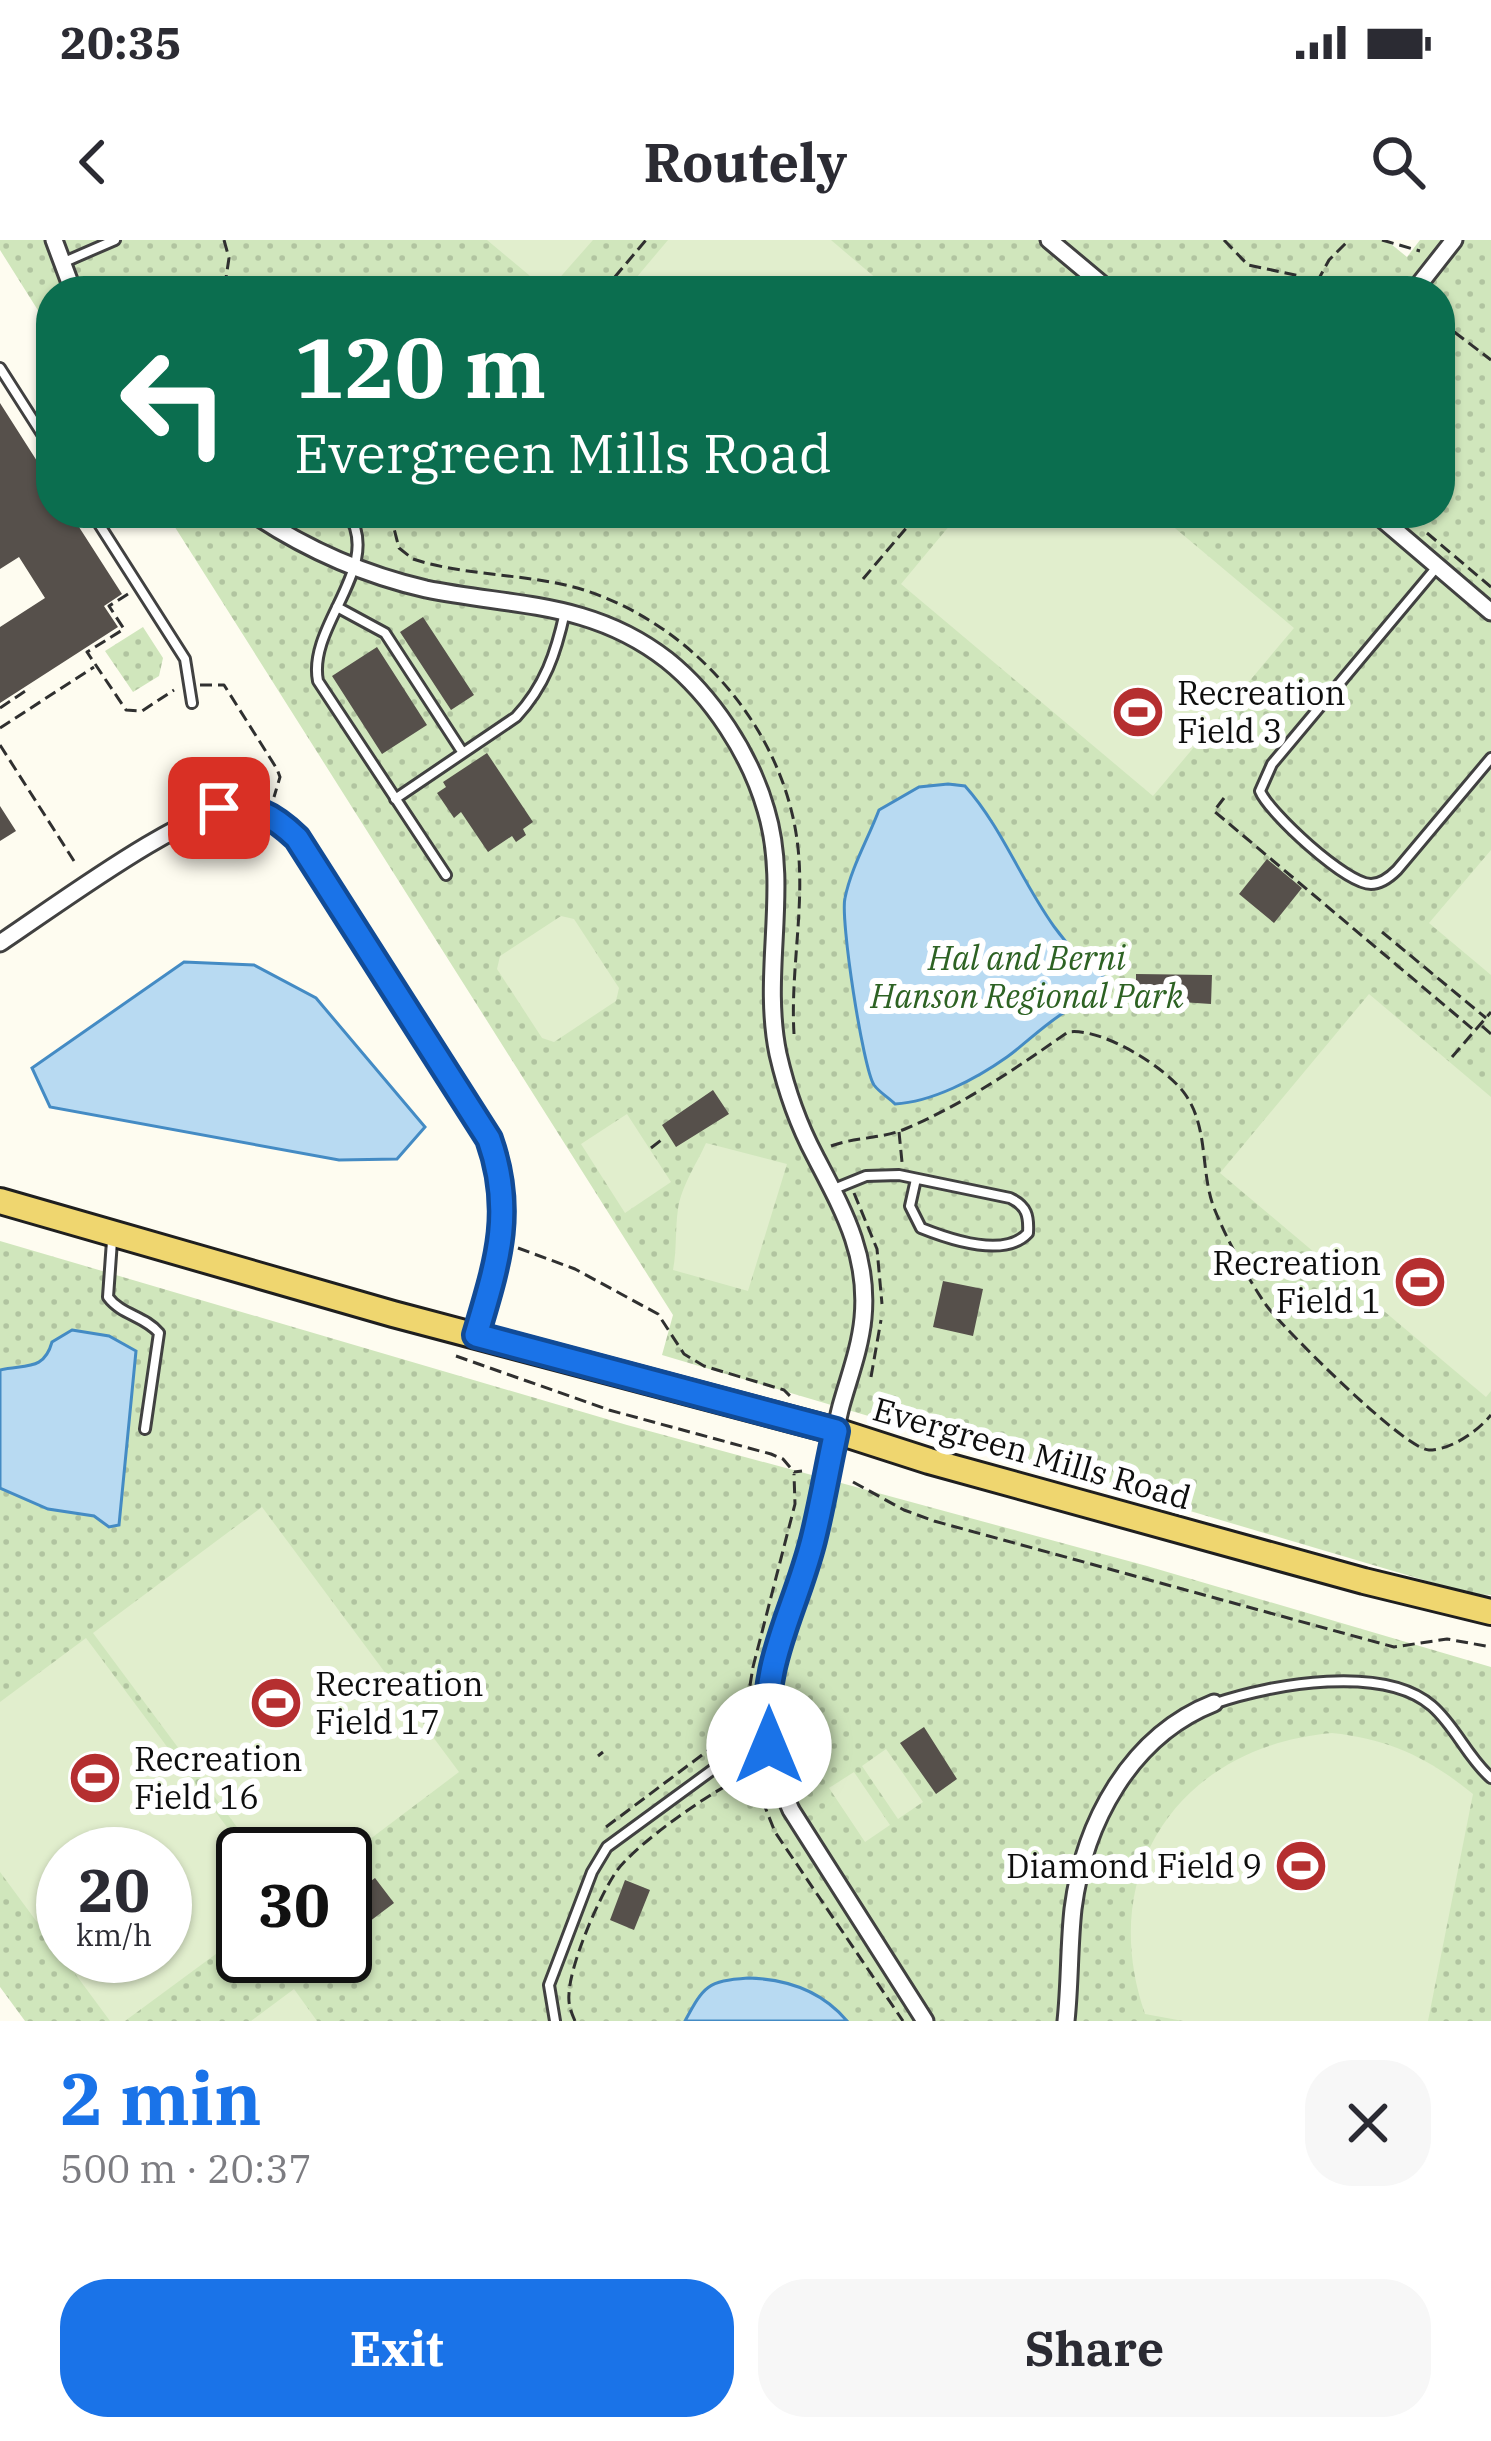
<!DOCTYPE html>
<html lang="en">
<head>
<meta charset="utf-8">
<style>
	:root { --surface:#fff; --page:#f7f7f7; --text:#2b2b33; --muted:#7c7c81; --accent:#1a73e8 }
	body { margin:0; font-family:"IBM Plex Serif",serif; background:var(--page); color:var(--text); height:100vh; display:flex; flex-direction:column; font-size:45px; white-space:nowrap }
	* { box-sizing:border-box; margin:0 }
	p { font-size:39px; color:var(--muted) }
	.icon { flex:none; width:66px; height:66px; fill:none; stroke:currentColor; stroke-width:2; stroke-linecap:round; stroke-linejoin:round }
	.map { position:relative; height:1781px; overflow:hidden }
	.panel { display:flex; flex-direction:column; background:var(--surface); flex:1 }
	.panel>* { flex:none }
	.hud { position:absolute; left:36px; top:36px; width:1419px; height:252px; border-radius:48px; box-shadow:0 3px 9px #0004; background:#0b6e4f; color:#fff; overflow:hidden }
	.speed { position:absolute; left:36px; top:1587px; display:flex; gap:24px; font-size:60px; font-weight:700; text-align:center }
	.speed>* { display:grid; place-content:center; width:156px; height:156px; border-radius:50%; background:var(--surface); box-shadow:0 3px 9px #0004; line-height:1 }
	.speed small { font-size:30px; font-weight:400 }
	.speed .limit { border:6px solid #111; border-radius:18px; background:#fff; color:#111 }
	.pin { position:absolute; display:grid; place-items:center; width:102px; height:102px; color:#fff; margin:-51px; border-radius:24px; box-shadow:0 6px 18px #0006 }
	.me { position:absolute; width:132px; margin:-66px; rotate:0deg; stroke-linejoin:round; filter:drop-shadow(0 0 9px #0008) }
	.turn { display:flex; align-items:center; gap:42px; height:252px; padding:0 60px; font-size:54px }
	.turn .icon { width:156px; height:156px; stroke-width:2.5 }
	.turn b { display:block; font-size:84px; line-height:102px }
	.round { display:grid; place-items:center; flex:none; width:126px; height:126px; border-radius:48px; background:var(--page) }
	.summary { display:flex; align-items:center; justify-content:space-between; height:204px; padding:0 60px }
	h1 { font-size:72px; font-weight:800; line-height:90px; color:var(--accent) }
	.cta { display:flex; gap:24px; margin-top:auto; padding:24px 60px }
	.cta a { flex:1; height:138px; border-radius:48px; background:var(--accent); color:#fff; font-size:48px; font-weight:800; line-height:138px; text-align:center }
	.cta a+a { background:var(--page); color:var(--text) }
	.status { display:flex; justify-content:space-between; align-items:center; height:84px; padding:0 60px; background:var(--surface); direction:ltr }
	.status svg { height:33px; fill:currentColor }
	header { display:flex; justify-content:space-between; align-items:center; height:156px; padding:0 60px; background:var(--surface); font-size:54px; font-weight:800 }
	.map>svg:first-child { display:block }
	.park { fill:url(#park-dots); fill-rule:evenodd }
	.pitch { fill:#e1eecd; fill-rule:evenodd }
	.water { fill:#b8daf2; stroke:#448bc4; stroke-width:3 }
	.building { fill:#56504b }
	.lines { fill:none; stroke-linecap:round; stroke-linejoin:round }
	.service-casing { stroke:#414141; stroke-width:14 }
	.minor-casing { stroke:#414141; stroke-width:21 }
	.primary-casing { stroke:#1f1f1f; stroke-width:30 }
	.path { stroke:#303030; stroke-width:3; stroke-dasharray:12 6; stroke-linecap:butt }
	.service { stroke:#fff; stroke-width:8 }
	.minor { stroke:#fff; stroke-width:15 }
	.primary { stroke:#efd66f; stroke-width:24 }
	.route-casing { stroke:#114b97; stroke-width:30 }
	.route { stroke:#1a73e8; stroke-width:21 }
	.labels { text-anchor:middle; stroke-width:12; stroke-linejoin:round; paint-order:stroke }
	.poi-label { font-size:33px; fill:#0e0e0e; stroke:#fff; text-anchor:start }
	.park-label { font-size:33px; font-style:italic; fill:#2d6223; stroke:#fff }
	.street-label { font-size:33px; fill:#0e0e0e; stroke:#fff }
</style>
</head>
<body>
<div class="status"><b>20:35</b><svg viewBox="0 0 49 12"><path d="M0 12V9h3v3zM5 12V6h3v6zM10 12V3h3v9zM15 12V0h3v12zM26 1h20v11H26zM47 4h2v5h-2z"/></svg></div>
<header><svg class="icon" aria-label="back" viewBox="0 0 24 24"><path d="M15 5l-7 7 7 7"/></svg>Routely<svg class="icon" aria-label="search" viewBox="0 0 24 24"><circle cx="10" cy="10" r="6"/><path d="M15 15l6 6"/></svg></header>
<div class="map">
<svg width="1491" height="1781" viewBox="0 0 1491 1781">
	<defs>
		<pattern id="park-dots" width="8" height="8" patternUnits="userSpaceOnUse" patternTransform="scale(3)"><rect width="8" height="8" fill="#d0e6bc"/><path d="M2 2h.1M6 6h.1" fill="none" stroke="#b1c4a0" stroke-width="1.8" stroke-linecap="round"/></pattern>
	</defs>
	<rect width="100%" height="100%" fill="#fefcf0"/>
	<path class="park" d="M0,0h1386l21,17 13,-17h71v1355l-20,-1 -809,-239 11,-40 -507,-802h1274v-222h-1389v40l-51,-81z
		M143,387l20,31 -4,18 -26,16 -28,-41z
		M0,1001l627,184 520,141 344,101v354h-1466l-25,-34zM63,1614h102v102h-102zM243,1614h102v102h-102z"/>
	<path class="pitch" d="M487,0h106l-45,51z
		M668,0h163l60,51h-266z
		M960,273h197l137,115 -141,168 -252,-212z
		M1491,610v125l-62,-52z
		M561,676l13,3 45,69 -3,13 -62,41 -12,-4 -45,-69 3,-13z
		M1369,754l122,103v294l-5,6 -266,-224z
		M627,874l44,68 -46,31 -44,-69z
		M706,903l81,21 -39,127 -75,-21c4,-21 2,-41 5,-61 3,-22 19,-46 28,-66z
		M262,1267l197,265 -114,86v-4h-88l-164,-221z
		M86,1398l161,216h-4v80l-118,87h-15l-110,-149v-170zM63,1614h102v102h-102z
		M1332,1493c57,6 97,25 141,61l-45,227h-245l-38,-7c-50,-145 37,-268 187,-281z
		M886,1509l37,53 -25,17 -36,-53z
		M854,1532l36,53 -25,17 -36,-54z
		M294,1749l23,32h-66z"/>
	<path class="water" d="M948,544l17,2c52,58 71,145 138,189l-2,24c-36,3 -65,37 -94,58 -31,22 -75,45 -112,47 -6,-6 -16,-12 -21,-19 -11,-17 -34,-166 -29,-187 6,-30 23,-59 34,-88l40,-23z
		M184,722l70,3 62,33 109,129 -28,32 -58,1 -289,-53 -18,-39z
		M72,1090l37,6 27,15 -17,174 -10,2 -15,-11 -46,-7 -48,-21v-118c26,-6 44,1 52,-28z
		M748,1738c38,1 74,13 99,43h-162c19,-35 22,-40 63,-43z"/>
	<path class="building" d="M0,163l51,80v30h19l52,81 -18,12 14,21 -118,76v-76l45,-29 -26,-41 -19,12z
		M423,377l51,78 -23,15 -51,-78z
		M377,407l50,78 -45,29 -50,-78z
		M487,513l46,69 -10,7 3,6 -10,7 -4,-6 -24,16 -27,-40 -7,6 -17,-25 9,-6 -3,-5z
		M0,566l16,25 -16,10z
		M1267,619l35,29 -28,35 -35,-29z
		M1136,734l76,1 -1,29 -75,-5z
		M713,850l16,24 -53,33 -14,-22z
		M943,1041l40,8 -10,47 -40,-9z
		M924,1487l33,52 -21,15 -36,-51z
		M375,1638l19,25 -49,37v-40z
		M625,1640l25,10 -16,40 -24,-10z"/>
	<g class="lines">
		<g class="service-casing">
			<path id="service" d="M62,23l53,-23
				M0,128l51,80
				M92,273l93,146 7,44
				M348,273c36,54 -41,112 -30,168l128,194
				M1436,328l-164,196 -12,27c9,22 86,93 111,93 10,0 19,-7 26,-14l94,-112
				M337,367l48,26 78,120
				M395,559l121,-82c29,-31 40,-64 49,-105
				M834,949l32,-13 33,-1 111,23c17,8 19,18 18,35 -23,25 -77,7 -107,-5l-11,-22 6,-27
				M112,1001l-4,56c13,18 37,19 51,36l-14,96
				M1216,1463c56,-19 168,-39 216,3 24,21 35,51 59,72
				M555,1781l-6,-36 43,-113 15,-25 123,-90 39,-11"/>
		</g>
		<g class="minor-casing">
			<path id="minor" d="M54,0l19,51
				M1049,0l61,51
				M1414,51l40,-51
				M252,273c52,35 113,62 174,76 89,18 165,12 241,71 45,36 83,94 99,150 24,79 -5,162 12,244 8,35 20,70 37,102 28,54 54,99 48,162 -3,31 -14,59 -22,88 -12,47 -16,96 -31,142 -30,97 -66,162 -19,262l134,211
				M1375,273l116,99
				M0,703c46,-30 195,-141 242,-137 22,2 40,17 55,31l192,302c26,73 8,126 -13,196
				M1066,1781c4,-37 3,-75 7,-112 11,-86 57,-173 141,-206"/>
		</g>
		<g class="primary-casing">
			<path id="primary" d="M0,961l393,113 443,117 93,30 435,120 127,31"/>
		</g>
		<path class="path" d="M224,0l5,18 -5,33
			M1224,0l24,25 52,11 24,15
			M1382,0l38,11
			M1124,40l14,11
			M1317,42l12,-22 20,-20
			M603,51l43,-51
			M1440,81l51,39
			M390,273l9,35 14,11c55,18 116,14 171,31 106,34 194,132 212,243 11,66 -6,134 -2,201
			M1427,293l64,54
			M863,339l56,-66
			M128,354l-19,12 15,23 -37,23 39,58 16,1 32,-21
			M200,445h24l53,84 3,8 -6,20
			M0,468l30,-20
			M0,488l94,-61
			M0,505l74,116
			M1224,558l-10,13 261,220
			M1382,692l104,86
			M1482,786l9,8
			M1452,817l39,-45
			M899,892l3,30
			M831,906c24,-9 50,-7 74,-17 59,-25 110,-60 163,-97 33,-5 98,35 117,62 24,34 15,77 29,114 13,32 33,69 52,97 17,23 139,145 163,145 22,0 49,-19 62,-35
			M651,908l14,-11
			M854,953l23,56 5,55
			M518,1008l57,21 83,45 26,40 20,12 80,24 7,7
			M456,1116l153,54 162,44 12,5 11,13 8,-1
			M871,1137l10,-57
			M853,1242l51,28 30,11 460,126 53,-8 44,8
			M745,1498l-3,-4 11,-67 42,-163 -1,-30
			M598,1516l5,-4
			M749,1527l26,65 128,189
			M606,1587l104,-78 30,-14
			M575,1781c-4,-9 -7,-17 -6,-27 1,-30 30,-97 47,-122 18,-27 104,-88 135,-98"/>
		<use href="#service" class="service"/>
		<use href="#minor" class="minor"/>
		<use href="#primary" class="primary"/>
	</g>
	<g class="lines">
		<g class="route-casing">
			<path id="route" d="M219,568c34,-4 54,7 78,30l192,301c26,73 8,125 -13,196l360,96c-8,36 -14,73 -23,109 -19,75 -54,124 -44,206"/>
		</g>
		<use href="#route" class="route"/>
	</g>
	<defs>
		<g id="stadium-disc" transform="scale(2.7)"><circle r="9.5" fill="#b52f30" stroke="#fff"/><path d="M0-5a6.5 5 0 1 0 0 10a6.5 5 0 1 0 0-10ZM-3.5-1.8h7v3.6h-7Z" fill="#fff"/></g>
	</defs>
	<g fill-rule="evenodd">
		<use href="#stadium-disc" x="1138" y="472"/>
		<use href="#stadium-disc" x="1420" y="1042"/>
		<use href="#stadium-disc" x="276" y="1463"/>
		<use href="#stadium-disc" x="95" y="1538"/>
		<use href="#stadium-disc" x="1301" y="1626"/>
	</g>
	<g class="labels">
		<g class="poi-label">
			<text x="1177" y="465">Recreation<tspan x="1177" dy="38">Field 3</tspan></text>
			<text x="1381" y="1035" text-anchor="end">Recreation<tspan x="1381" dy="38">Field 1</tspan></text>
			<text x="315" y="1456">Recreation<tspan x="315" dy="38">Field 17</tspan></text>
			<text x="134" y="1531">Recreation<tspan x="134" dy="38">Field 16</tspan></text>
			<text x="1262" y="1638" text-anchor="end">Diamond Field 9</text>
		</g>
		<g class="park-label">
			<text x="1027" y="730">Hal and Berni<tspan x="1027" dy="38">Hanson Regional Park</tspan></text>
		</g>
		<g class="street-label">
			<text transform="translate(1032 1213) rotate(16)" y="12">Evergreen Mills Road</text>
		</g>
	</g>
</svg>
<div class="speed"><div>20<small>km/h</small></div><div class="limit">30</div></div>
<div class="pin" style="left:219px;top:568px;background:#d93025"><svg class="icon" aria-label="arrive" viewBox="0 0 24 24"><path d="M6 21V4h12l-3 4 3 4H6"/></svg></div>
<svg class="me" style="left:769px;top:1506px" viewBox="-20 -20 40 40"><circle r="19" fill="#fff"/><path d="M0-13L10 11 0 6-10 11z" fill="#1a73e8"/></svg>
<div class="hud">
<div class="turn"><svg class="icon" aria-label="left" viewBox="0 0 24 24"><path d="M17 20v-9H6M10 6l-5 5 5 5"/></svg><div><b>120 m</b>Evergreen Mills Road</div></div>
</div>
</div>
<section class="panel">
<div class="summary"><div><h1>2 min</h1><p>500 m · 20:37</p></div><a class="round"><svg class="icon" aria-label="close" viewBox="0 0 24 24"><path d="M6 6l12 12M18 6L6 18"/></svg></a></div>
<div class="cta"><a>Exit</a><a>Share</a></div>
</section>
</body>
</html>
